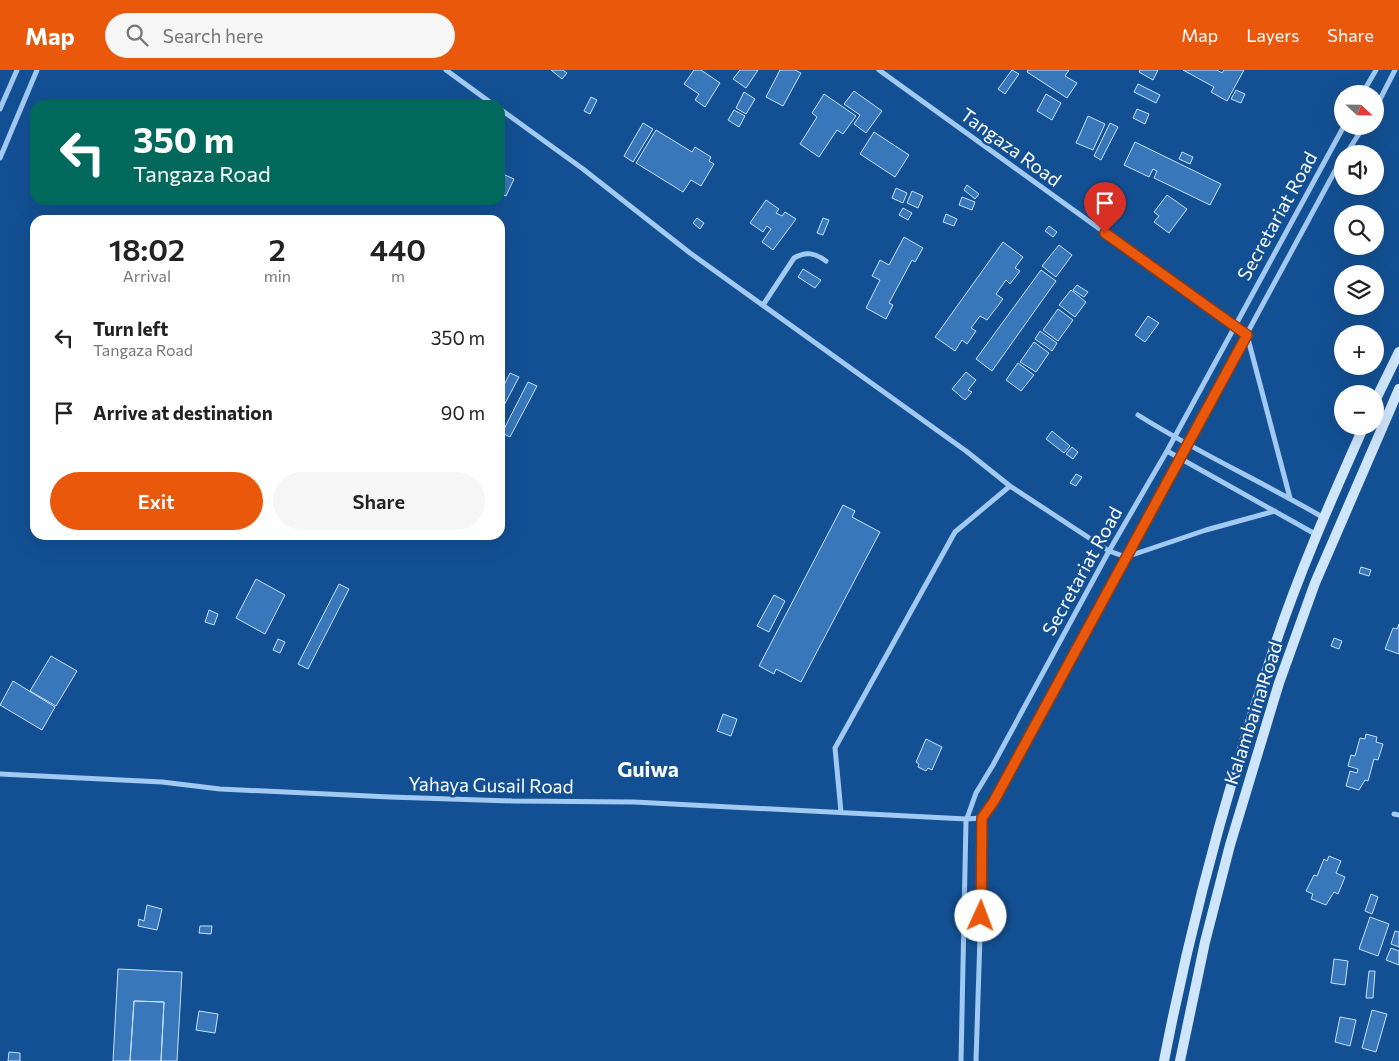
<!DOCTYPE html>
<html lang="en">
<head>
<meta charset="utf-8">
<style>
	:root { --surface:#fff; --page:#f6f6f6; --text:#222; --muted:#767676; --accent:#ea580c }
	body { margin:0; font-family:Commissioner,sans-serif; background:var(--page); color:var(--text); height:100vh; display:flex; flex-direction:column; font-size:19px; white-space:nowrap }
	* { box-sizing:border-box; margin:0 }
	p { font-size:16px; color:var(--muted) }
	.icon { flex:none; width:28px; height:28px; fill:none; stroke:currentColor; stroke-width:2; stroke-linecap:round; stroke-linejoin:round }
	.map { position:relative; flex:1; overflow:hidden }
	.details { position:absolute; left:30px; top:145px; width:475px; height:325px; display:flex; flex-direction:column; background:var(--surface); border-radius:15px; box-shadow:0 5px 20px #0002 }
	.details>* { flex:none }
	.hud { position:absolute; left:30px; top:30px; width:475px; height:105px; border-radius:15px; box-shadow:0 5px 20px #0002; background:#00695c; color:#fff; overflow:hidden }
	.needle { width:32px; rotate:112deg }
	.tools { position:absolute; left:1334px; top:15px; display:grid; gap:10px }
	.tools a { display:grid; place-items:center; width:50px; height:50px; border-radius:50%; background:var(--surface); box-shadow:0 5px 20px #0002; font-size:25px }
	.pin { position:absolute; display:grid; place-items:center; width:42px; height:42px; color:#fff; margin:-51px -21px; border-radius:50% 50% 50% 0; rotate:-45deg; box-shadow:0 0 5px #0007 }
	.pin .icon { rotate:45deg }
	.me { position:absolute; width:55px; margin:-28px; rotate:2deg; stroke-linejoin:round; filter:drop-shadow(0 0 4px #0008) }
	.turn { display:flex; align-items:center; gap:18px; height:105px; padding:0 20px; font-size:22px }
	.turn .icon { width:65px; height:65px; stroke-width:2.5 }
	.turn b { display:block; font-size:35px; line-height:42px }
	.eta { display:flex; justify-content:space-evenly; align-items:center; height:85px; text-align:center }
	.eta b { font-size:30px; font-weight:600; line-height:35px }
	.cta { display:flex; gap:10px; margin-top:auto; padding:10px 20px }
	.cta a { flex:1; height:58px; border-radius:30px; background:var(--accent); color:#fff; font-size:20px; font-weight:600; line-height:58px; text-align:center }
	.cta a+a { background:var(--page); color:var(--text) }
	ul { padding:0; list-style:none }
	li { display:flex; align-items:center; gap:15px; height:75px; padding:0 20px }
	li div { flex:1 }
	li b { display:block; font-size:19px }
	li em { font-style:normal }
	header { display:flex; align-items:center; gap:30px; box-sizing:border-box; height:70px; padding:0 25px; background:var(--accent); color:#fff }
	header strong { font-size:24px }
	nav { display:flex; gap:28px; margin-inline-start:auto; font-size:18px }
	.search { width:350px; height:45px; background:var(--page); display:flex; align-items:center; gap:12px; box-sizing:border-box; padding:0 18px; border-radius:28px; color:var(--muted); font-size:19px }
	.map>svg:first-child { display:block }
	.building { fill:#3777ba; stroke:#c8e2fd }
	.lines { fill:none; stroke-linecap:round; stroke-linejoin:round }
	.minor { stroke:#a1c9f2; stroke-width:5 }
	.secondary { stroke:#cfe5fc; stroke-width:10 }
	.route-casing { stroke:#983908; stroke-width:12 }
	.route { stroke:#ea580c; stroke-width:9 }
	.labels { text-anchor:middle; stroke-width:5; stroke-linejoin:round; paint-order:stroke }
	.street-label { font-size:19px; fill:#fff; stroke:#135093 }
	.quarter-label { font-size:21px; font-weight:bold; fill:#fff; stroke:#135093 }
</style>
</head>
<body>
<header>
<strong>Map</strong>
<div class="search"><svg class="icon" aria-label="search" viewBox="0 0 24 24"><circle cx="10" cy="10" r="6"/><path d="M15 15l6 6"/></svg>Search here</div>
<nav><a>Map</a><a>Layers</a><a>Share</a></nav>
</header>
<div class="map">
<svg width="1399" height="991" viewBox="0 0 1399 991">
	<rect width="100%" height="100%" fill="#135093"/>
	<path class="building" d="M551,0h12l4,3 -5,6z
		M694,0h7l19,13 -15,24 -10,-7 4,-6 -15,-10z
		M740,0h18l-12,18 -13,-9z
		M780,0h15l6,3 -18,33 -17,-9z
		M1012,0l7,4 -14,20 -7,-5z
		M1028,0h41l-4,6 12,7 -10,15 -40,-26z
		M1140,0h18l-5,10 -14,-8z
		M1183,0h34l5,3 2,-3h20l-17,31 -16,-9 3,-5z
		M1138,14l22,11 -4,8 -22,-11z
		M1236,20l9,4 -4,9 -10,-4z
		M854,21l28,20 -16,22 -12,-9 6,-9 -16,-11z
		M744,22l11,7 -9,15 -10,-6z
		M824,24l32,22 -13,18 -6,-4 -18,27 -19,-13 17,-27 -5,-4z
		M1046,24l15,9 -9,17 -15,-9z
		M591,27l6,3 -7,14 -6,-3z
		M1137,39l12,5 -4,10 -12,-6z
		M734,40l11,6 -6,11 -11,-7z
		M1088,46l17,8 -12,26 -17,-7z
		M643,53l10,6 -20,33 -9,-6z
		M1110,53l8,4 -17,33 -7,-4z
		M656,60l36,22 3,-5 16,10 -2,4 5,3 -13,22 -10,-6 -8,12 -47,-29z
		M874,62l35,23 -14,22 -35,-23z
		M1135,72l86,42 -11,21 -56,-27 3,-7 -4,-2 -4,8 -25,-12z
		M1182,82l11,5 -3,7 -11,-5z
		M505,105l9,4 -8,17 -6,-3v-9z
		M967,115l12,9 -4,5 -11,-9z
		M896,118l11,5 -4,10 -11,-5z
		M912,121l11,5 -5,12 -11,-5z
		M1167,125l20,14 -18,24 -15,-11 5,-6 -5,-4z
		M962,127l13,5 -3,8 -13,-5z
		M766,130l13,9 -3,4 6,3 3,-4 11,7 -23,31 -11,-8 9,-13 -4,-3 -4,6 -13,-9z
		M903,138l9,5 -4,7 -9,-5z
		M946,144l11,5 -3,7 -11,-4z
		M697,148l7,5 -4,6 -7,-6z
		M823,148l6,2 -6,15 -6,-2z
		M1049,156l8,6 -4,5 -8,-6z
		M904,167l19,11 -8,14 -3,-2 -23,43 4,2 -7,14 -20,-11 14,-28 -8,-4 8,-16 9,5z
		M1003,172l20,15 -8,11 5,3 -10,13 -4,-4 -10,14 7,5 -16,21 -7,-4 -9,12 5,3 -9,13 -5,-4 -7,11 -20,-14z
		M1059,175l13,10 -16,22 -14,-11z
		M803,199l18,11 -6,8 -17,-11z
		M1041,200l15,11 -64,90 -16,-12z
		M1077,215l11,7 -4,5 -11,-7z
		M1071,220l15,12 -11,15 -16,-12z
		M1058,239l15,11 -15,21 -15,-11z
		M1148,246l11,7 -14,19 -10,-7z
		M1040,261l17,12 -5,8 -17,-12z
		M1034,272l15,11 -13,19 -16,-10z
		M1018,293l16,12 -13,16 -15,-11z
		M966,302l10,8 -8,10 4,2 -7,8 -13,-11z
		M510,303l9,4 -19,36v-20z
		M528,312l9,4 -27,51 -8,-4z
		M1052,361l18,15 -6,7 -18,-14z
		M1072,377l6,5 -5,7 -7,-5z
		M1076,404l6,3 -6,9 -6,-3z
		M843,435l12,6 -3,6 28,15 -79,150 -25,-13 -2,5 -15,-8z
		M1361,497l10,3 -2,6 -10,-3z
		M256,509l29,16 -20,39 -29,-16z
		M339,514l10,5 -41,80 -10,-5z
		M774,525l11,6 -16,31 -12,-6z
		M209,540l9,4 -4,11 -9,-3z
		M1399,554v30l-14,-5 8,-21 4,1z
		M1334,568l8,3 -3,8 -8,-3z
		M278,569l7,3 -5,11 -7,-3z
		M51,586l26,15 -21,35 -26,-15z
		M13,611l42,26 -13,23 -42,-25z
		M723,644l14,5 -6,17 -14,-5z
		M1366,664l11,3 -1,5 7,2 -5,16 -4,-1 -6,22 -3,-1 -6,10 -13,-4 4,-15 7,2 1,-4 -10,-3 3,-11 4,1 5,-18 5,1z
		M926,669l16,8 -10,23 -4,-2 -2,3 -8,-4 1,-3 -3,-2z
		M1329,786l12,5 -5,12 9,4 -7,17 -4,-2 -8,13 -15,-6 2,-5 -7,-3 8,-16 3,1 7,-17 3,2z
		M1371,824l7,3 -6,17 -7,-3z
		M147,835l15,4 -5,21 -19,-4 1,-7 5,2z
		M1370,847l19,7 -11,32 -19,-7z
		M200,856h12l-1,8 -12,-1z
		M1395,861l4,1v15l-8,-3z
		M1391,878l8,3v14l-13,-5z
		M1334,889l14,2 -3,24 -14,-2z
		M118,899l64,3 -5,89h-16l3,-59 -30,-1 -4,60h-17z
		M1369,901h6l-2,27h-7z
		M134,931l30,1 -3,59h-31z
		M1372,940l15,4 -11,38 -14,-4z
		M199,941l19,3 -3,19 -19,-3z
		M1340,947l16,3 -6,26 -15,-4z
		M9,982l11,1v8h-12z"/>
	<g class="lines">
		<path class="minor" d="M446,0l48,35
			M879,0l368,265 43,163
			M1362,24l14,-24
			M0,39l17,-39
			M500,39l83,60 107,84 276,198 44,35 99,65 17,6 80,-27 69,-19
			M1375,39l20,-39
			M1346,84l18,-28
			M0,88l37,-88
			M763,235l31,-47c12,-7 21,-5 32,3
			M1138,345c60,38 125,67 186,103
			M1167,381l150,84
			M0,704l162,8 58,7 170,8 122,4 122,1 332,17 16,-1
			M841,742l-6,-64 120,-216 55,-46
			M1394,744l5,1
			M961,991l5,-240 10,-28 17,-28 116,-214 58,-100 177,-325
			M976,991l7,-218 -1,-25 12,-17 348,-643"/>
		<path class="secondary" d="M1375,331l24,-49
			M1164,991c27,-139 64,-276 109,-410 25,-76 58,-151 91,-225
			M1180,991l25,-119 25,-97 49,-162 36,-100 84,-194"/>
	</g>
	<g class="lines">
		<g class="route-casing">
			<path id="route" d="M981,846l1,-98 12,-17 253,-466 -142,-102"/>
		</g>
		<use href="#route" class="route"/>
	</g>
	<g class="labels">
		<g class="street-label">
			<text transform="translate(1011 77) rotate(36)" y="7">Tangaza Road</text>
			<text transform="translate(1277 146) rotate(-61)" y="7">Secretariat Road</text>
			<text transform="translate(1082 501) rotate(-61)" y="7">Secretariat Road</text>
			<text transform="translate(1253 643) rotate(-72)" y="7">Kalambaina Road</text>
			<text transform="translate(491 715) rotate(1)" y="7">Yahaya Gusail Road</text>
		</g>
		<g class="quarter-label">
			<text x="648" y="707">Guiwa</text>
		</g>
	</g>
</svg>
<div class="tools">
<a><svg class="needle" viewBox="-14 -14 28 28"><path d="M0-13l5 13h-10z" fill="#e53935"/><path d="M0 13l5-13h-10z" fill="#767676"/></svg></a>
<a><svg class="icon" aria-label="sound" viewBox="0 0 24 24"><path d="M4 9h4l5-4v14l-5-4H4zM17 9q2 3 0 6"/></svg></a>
<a><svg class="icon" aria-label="search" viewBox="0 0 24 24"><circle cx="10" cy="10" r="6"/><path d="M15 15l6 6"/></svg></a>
<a><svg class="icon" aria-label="layers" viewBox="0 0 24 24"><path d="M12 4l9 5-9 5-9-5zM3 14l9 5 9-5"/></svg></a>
<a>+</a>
<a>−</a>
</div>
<div class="pin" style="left:1105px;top:163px;background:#d93025"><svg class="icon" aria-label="arrive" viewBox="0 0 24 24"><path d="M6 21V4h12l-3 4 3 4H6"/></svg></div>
<svg class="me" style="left:981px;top:846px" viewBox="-20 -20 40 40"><circle r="19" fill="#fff"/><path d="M0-13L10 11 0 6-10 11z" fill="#ea580c"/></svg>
<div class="hud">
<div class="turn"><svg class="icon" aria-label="left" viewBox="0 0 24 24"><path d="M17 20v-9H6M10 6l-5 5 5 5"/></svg><div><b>350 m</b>Tangaza Road</div></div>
</div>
<section class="details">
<div class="eta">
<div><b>18:02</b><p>Arrival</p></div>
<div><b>2</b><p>min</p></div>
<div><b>440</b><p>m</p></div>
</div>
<ul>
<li><svg class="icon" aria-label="left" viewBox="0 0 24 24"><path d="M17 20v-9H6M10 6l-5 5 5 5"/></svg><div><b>Turn left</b><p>Tangaza Road</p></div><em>350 m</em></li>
<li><svg class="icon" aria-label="arrive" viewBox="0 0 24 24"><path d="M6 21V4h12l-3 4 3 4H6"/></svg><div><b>Arrive at destination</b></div><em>90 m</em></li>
</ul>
<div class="cta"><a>Exit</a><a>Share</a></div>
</section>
</div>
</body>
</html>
